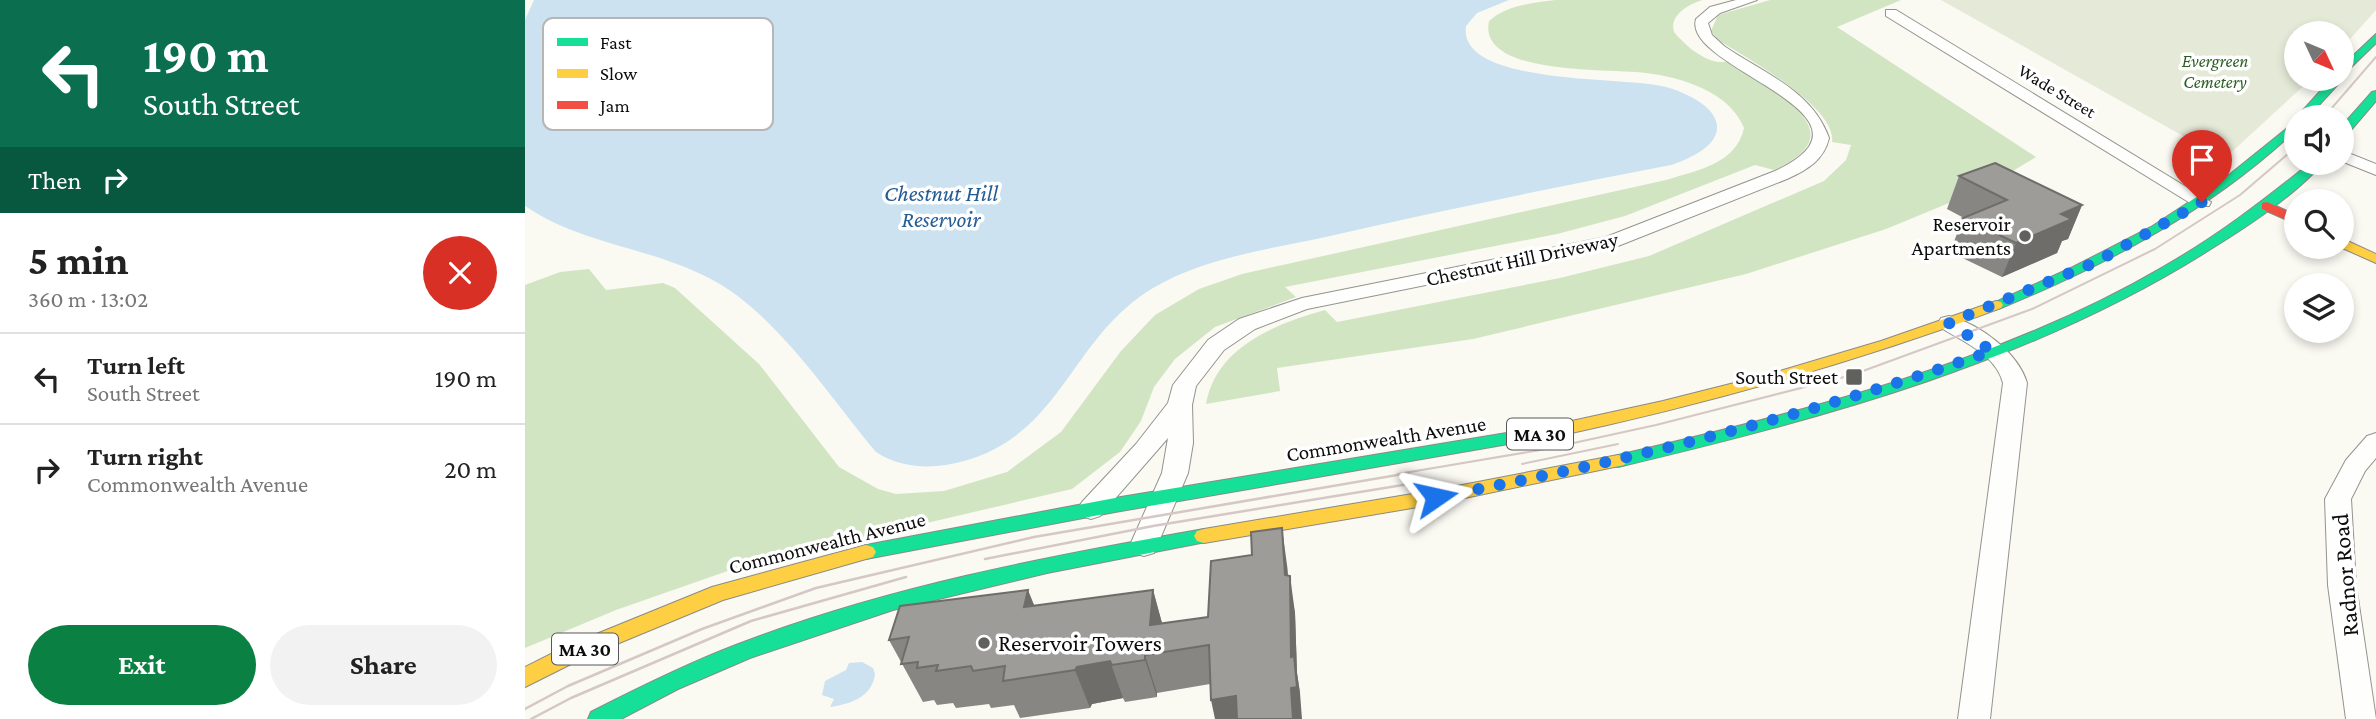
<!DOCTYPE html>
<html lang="en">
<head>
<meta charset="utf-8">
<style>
	:root { --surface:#fff; --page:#f2f2f2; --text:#222; --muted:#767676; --line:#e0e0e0; --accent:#0b8043 }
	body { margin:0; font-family:"Crimson Pro",serif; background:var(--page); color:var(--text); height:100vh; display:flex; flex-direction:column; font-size:26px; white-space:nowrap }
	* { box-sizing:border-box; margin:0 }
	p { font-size:23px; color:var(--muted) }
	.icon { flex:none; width:38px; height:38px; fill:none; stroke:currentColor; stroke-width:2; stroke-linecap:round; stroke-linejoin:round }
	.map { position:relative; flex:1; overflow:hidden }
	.panel { display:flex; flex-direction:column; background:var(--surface); width:525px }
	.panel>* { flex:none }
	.top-card { background:#0b6e4f; color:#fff; overflow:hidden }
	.needle { width:46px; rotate:134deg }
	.fabs { position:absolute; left:1759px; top:21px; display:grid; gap:14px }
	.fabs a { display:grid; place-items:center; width:70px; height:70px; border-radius:50%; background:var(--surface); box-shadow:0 4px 10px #0003; font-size:35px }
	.pin { position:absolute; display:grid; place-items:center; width:60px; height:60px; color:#fff; margin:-72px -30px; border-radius:50% 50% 50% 0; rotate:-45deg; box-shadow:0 0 7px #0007 }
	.pin .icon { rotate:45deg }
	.me { position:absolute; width:77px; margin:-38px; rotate:79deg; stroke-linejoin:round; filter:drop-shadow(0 0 5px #0008) }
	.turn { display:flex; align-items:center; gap:24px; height:147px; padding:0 28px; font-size:32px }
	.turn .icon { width:91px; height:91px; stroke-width:2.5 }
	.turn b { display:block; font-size:49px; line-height:60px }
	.then { display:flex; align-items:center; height:66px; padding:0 28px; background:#0003; gap:14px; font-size:26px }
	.round { display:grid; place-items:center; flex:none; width:74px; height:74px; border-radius:37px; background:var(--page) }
	.head { display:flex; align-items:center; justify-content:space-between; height:119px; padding:0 28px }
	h1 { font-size:42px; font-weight:700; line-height:52px }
	.cta { display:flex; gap:14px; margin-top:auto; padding:14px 28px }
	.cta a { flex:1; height:80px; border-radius:42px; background:var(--accent); color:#fff; font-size:28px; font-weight:700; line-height:80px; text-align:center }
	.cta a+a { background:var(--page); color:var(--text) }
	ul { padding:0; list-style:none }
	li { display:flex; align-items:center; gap:21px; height:91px; padding:0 28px; border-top:2px solid var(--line) }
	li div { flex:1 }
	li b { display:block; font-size:26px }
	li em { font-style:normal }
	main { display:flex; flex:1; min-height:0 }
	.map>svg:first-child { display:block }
	.forest { fill:#d2e5c3 }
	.cemetery { fill:#e5ead8 }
	.water { fill:#cce2f1 }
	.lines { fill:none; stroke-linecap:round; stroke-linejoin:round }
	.street-casing { stroke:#949390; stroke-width:2 }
	.fast-casing { stroke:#8a8a87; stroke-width:2 }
	.slow-casing { stroke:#8a8a87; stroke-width:2 }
	.jam-casing { stroke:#8a8a87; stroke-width:2 }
	.street { fill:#fefefd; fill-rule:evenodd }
	.fast { fill:#16e098; fill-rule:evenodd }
	.slow { fill:#ffcf43; fill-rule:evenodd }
	.jam { fill:#f24e42; fill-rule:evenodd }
	.tram-far1 { stroke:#d5c7c5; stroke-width:2 }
	.tram { stroke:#d5c7c5; stroke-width:2.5 }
	.wall { fill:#888683 }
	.shaded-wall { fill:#6f6d6a }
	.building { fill:#9e9c98; stroke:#6f6d6a; stroke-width:2 }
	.route { stroke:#1a73e8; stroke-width:12; stroke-dasharray:0 21.6 }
	.poi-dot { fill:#60605d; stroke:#fff; stroke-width:2.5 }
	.labels { text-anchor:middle; stroke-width:7; stroke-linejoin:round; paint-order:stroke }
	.far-park-label { font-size:18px; font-style:italic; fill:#2c5e24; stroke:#fff }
	.far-street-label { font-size:18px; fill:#0d0d0d; stroke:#fff }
	.shield { fill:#fff; stroke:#565656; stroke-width:2 }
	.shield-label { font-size:19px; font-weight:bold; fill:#0d0d0d }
	.poi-label { font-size:21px; fill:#0d0d0d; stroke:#fff; text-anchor:end }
	.street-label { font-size:21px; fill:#0d0d0d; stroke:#fff }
	.water-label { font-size:23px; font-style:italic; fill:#235b93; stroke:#fff }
	.near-street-label { font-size:24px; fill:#0d0d0d; stroke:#fff }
	.near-poi-label { font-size:24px; fill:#0d0d0d; stroke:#fff; text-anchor:start }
	.key { fill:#fff; stroke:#b6b6b6; stroke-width:2 }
	.key-label { font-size:19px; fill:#0d0d0d }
</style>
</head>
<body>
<main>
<section class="panel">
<div class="top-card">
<div class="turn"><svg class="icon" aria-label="left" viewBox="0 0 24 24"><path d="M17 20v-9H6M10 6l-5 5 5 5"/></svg><div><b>190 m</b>South Street</div></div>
<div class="then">Then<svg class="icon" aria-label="right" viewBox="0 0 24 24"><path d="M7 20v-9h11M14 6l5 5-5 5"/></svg></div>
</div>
<div class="head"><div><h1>5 min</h1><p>360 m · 13:02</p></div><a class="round" style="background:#d93025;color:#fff"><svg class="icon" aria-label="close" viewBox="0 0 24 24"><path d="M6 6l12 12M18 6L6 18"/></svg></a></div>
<ul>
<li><svg class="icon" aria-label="left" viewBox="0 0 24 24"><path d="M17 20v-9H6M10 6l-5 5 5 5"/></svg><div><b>Turn left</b><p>South Street</p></div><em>190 m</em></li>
<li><svg class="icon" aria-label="right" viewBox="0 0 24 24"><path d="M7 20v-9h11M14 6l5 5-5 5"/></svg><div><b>Turn right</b><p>Commonwealth Avenue</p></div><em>20 m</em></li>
</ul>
<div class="cta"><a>Exit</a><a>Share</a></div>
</section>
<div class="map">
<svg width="1851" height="719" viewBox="0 0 1851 719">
	<rect width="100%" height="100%" fill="#faf9f2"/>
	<path class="forest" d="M1030,0h147c-14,5 -33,15 -28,32 11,13 27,27 44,30 5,0 12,-1 16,1 13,5 25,17 36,25 41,28 64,55 4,82l-19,-5 -130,51 -68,18 -272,53 11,10 -81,30 -40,32 -21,28 -13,34 -21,31 -48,37 -333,78 -123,43 -91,38v-363l35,-13 29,-3 17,21 57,-7 12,5 84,76 80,103 39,22 18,5 48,-3 63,-19 54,-40 60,-81 34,-36 44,-26 43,-15 424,-94c32,-10 70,-16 78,-52 -14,-36 -63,-51 -98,-55 -32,-5 -169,4 -157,-52 18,-16 43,-18 66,-21z
		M1245,0h131l-64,27 199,130 -53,32 -97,40 -140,45 -273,65 -196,29 3,23 -74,13c10,-57 69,-80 119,-94l12,12 223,-44 89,-22 175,-75 22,-21 5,-15 -19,-3c5,-35 -87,-85 -114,-102l-7,-9 7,-16z"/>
	<path class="cemetery" d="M1416,0h435v10l-34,38 -1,-15h-45v46h15l-87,80z"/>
	<path class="water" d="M9,0h975l-32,13 -11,13c-9,61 165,50 200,61 61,18 73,56 5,78 -114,22 -228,45 -341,71 -59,13 -124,21 -177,52 -88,53 -90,156 -207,177 -25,4 -50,0 -70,-13 -48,-57 -102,-142 -169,-175 -59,-30 -126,-33 -182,-71v-186z
		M337,662l11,6 2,6c-3,23 -24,30 -45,33l4,-8 -12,-4 3,-14 21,-11 3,-7z"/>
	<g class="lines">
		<g class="street-casing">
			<path id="street" d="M1211,0h21l-37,13 -12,10 4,12 12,11c39,27 88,44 105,92 -5,22 -22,32 -42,41l-169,67 -311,63 -52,20 -31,21 -28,36 -4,19 1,38 -5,30 -34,80 -10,3 -10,-3 -4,-8 32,-72 6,-35 -68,78 -9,3 -9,-3 -4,-7 4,-7 54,-58 32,-41 5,-18 35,-45 31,-21 63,-21 304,-61 169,-66c123,-57 -94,-102 -79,-152l14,-12z
				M1361,10h10l315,192 -2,4h-14l-309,-190z
				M1816,150l35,14v11l-35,-14z
				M1424,316c30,8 69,36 78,67l-37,336h-32l45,-336c-7,-28 -39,-41 -62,-55l-3,-5 3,-5z
				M1851,433v25l-11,13 -14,28 5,86 20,134h-30l-18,-134 -3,-86 21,-39 21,-24z"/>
		</g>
		<g class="fast-casing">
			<path id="fast" d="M1851,34v9l-35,34v-10z
				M1816,78l1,1 -1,2 -33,36h-11l34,-38z
				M1851,91v10l-31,36 -4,1v-11l31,-35z
				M1771,121v9c-87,81 -186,133 -295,178l-5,1 -7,-4 84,-38 78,-40 73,-48z
				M1785,163h13c-26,30 -75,63 -109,84 -180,115 -390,171 -596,220l-6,-2 -3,-4 3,-4 6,-2c182,-42 383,-93 545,-188 53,-30 100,-66 147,-104z
				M1024,426l6,2 3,4 -3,4 -440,76 -249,47 -7,-2 -3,-5 3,-5 7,-2 249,-47z
				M679,529l7,2 3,5 -3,5 -164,32 -154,37 -143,48 -72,31 -57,30h-33l3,-7c47,-24 95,-48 145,-67 150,-58 309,-88 468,-116z"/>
		</g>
		<g class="slow-casing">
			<path id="slow" d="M1816,238l35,16v9l-36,-16z
				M1471,301l5,1 2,3 -2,3c-147,55 -298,97 -452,130l-6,-2 -3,-4 3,-4 6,-2 114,-25 107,-27 111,-33z
				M1093,455l6,2 3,4 -3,4 -188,39 -232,39 -7,-2 -3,-5 3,-5 7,-2 232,-39z
				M341,545l7,2 3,5 -3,5 -150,43 -140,58 -58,29v-20l42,-21 145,-59z"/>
		</g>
		<g class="jam-casing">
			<path id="jam" d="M1742,202l29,13v9l-34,-15v-6z"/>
		</g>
		<use href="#street" class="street"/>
		<use href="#fast" class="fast"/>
		<use href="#slow" class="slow"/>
		<use href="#jam" class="jam"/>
		<path class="tram-far1" d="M1799,117l52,-60
			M997,464l96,-20
			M873,474l148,-25 110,-24 196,-50 180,-66 123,-60 85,-54 56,-48"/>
		<path class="tram" d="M460,559l168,-33 262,-43
			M0,709l43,-23 134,-57 114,-41 218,-51 375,-64
			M6,719l40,-21 180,-77 155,-44"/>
	</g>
	<path class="wall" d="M1434,176l123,29 -14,34 -6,2 -5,12 -55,24 -52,-25 13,-34h1l-17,-9z
		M762,565l1,11 7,37 2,60 3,20 -90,-9 -53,9v4l-32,5 -2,-4 -31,6 -2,4 -70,10 -6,-13 -23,3 -2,-4 -33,4 -3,-5 -16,2 -3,-5 -11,2 -34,-62 145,-34 119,-16 9,33 46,-6z"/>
	<path class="shaded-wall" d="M1557,205l-14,34 -6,2 -5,12 -55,24 14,-34 45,-29z
		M757,528l5,37 3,39v-28l5,37 2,60 3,20 2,26h-9l-2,-31v-31z
		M503,590l15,37 -19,-20z
		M628,590l10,37 -13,-2z
		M620,655l12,38v4l-12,-37z
		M585,661l13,37 -31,6 -2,4 -15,-38 2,-3z
		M711,696l5,23h-26l-4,-19z"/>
	<path class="building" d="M1470,163l87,42 -21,9 11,5 -56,24 -53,-25 44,-18 -48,-24z
		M757,528l3,47 5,1 1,81 3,-1 3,31 -6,1 2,31h-56l-1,-23 -25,4 -2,-55 -64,10v5l-33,5 -2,-4 -33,6 -2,3 -72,11 2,-15 -32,5 -2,-5 -35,5 2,-6 -21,3 1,-6 -17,2 8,-27 -20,3 11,-34 128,-16 -4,17 129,-17 -3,35 58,-8 3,-56 41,-6 -1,-23z"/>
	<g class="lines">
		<path class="route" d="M911,497c190,-35 373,-82 556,-146l-43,-28 147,-61 106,-60"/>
	</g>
	<g class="poi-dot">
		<circle cx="1500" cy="236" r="7"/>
		<rect x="1320" y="368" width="18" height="18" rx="3.5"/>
		<circle cx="459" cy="643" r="7"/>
	</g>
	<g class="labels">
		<g class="far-park-label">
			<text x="1690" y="67">Evergreen<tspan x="1690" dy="21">Cemetery</tspan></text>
		</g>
		<g class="far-street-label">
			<text transform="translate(1532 91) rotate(31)" y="6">Wade Street</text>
		</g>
		<g class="shield">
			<rect x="982" y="418.5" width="66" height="31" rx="5"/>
			<rect x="27" y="633.5" width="66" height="31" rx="5"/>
		</g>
		<g class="shield-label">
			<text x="1015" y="441">MA 30</text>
			<text x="60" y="656">MA 30</text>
		</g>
		<g class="poi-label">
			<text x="1486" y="231">Reservoir<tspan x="1486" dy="24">Apartments</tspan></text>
			<text x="1313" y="384">South Street</text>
		</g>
		<g class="street-label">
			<text transform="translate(997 259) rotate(-12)" y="7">Chestnut Hill Driveway</text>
			<text transform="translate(861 439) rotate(-9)" y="7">Commonwealth Avenue</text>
			<text transform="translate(302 543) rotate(-14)" y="7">Commonwealth Avenue</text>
		</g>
		<g class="water-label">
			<text x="416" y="201">Chestnut Hill<tspan x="416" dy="26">Reservoir</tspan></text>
		</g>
		<g class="near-street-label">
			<text transform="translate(1820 575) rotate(-95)" y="8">Radnor Road</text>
		</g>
		<g class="near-poi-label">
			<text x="473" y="651">Reservoir Towers</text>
		</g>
	</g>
	<rect x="18" y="18" width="230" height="112" rx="10" class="key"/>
	<rect x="32" y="38" width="31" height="8" fill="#16e098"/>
	<rect x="32" y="69" width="31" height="9" fill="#ffcf43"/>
	<rect x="32" y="101" width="31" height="8" fill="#f24e42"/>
	<g class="key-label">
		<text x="75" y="49">Fast</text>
		<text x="75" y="80">Slow</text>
		<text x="75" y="112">Jam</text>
	</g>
</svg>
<div class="fabs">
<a><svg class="needle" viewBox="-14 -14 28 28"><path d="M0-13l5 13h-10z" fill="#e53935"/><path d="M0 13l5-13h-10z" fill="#767676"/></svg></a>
<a><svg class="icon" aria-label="sound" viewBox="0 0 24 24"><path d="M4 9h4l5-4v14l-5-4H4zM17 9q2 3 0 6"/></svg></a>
<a><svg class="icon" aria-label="search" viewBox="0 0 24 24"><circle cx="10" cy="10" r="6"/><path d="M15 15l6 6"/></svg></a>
<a><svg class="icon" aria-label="layers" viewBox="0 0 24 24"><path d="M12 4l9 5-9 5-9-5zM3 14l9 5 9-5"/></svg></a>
</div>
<div class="pin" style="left:1677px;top:202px;background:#d93025"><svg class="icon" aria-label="arrive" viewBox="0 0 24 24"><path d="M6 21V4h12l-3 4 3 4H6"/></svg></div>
<svg class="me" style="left:911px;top:497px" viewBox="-20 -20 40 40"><path d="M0-17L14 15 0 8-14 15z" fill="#1a73e8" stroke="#fff" stroke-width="4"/></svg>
</div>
</main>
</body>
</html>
